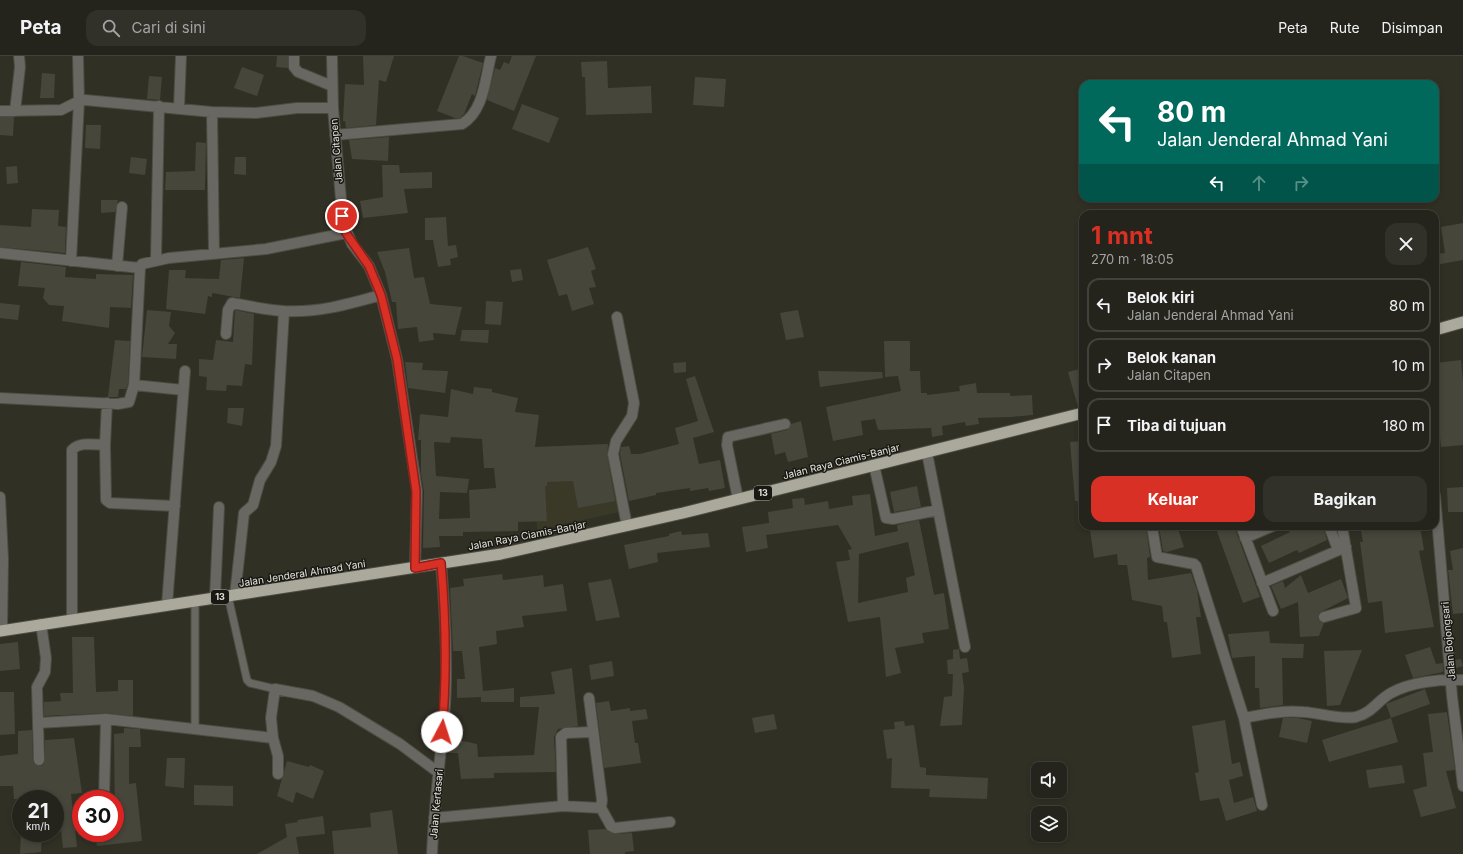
<!DOCTYPE html>
<html lang="id">
<head>
<meta charset="utf-8">
<style>
	:root { --surface:#25241c; --page:#313029; --text:#f1f3f6; --muted:#a3a4a3; --line:#42413b; --accent:#d93025 }
	body { margin:0; font-family:Inter,sans-serif; background:var(--page); color:var(--text); height:100vh; display:flex; flex-direction:column; font-size:15px; white-space:nowrap }
	* { box-sizing:border-box; margin:0 }
	p { font-size:13px; color:var(--muted) }
	.icon { flex:none; width:22px; height:22px; fill:none; stroke:currentColor; stroke-width:2; stroke-linecap:round; stroke-linejoin:round }
	.map { position:relative; flex:1; overflow:hidden }
	.panel { position:absolute; left:1079px; top:154px; width:360px; height:320px; display:flex; flex-direction:column; background:var(--surface); border-radius:12px; box-shadow:0 2px 6px #0003,0 0 0 1px var(--line) }
	.panel>* { flex:none }
	.banner { position:absolute; left:1079px; top:24px; width:360px; height:122px; border-radius:12px; box-shadow:0 2px 6px #0003,0 0 0 1px var(--line); background:#00695c; color:#fff; overflow:hidden }
	.tools { position:absolute; left:1031px; top:706px; display:grid; gap:8px }
	.tools a { display:grid; place-items:center; width:36px; height:36px; border-radius:8px; background:var(--surface); box-shadow:0 2px 6px #0003,0 0 0 1px var(--line); font-size:20px }
	.speed { position:absolute; left:12px; top:734px; display:flex; gap:8px; font-size:20px; font-weight:700; text-align:center }
	.speed>* { display:grid; place-content:center; width:52px; height:52px; border-radius:50%; background:var(--surface); box-shadow:0 2px 6px #0003,0 0 0 1px var(--line); line-height:1 }
	.speed small { font-size:10px; font-weight:400 }
	.speed .limit { border:6px solid #d22; background:#fff; color:#111 }
	.pin { position:absolute; display:grid; place-items:center; width:34px; height:34px; color:#fff; margin:-17px; border:2px solid #fff; border-radius:50%; box-shadow:0 1px 4px #0007 }
	.me { position:absolute; width:44px; margin:-22px; rotate:5deg; stroke-linejoin:round; filter:drop-shadow(0 0 3px #0008) }
	.turn { display:flex; align-items:center; gap:14px; height:84px; padding:0 12px; font-size:18px }
	.turn .icon { width:52px; height:52px; stroke-width:2.5 }
	.turn b { display:block; font-size:28px; line-height:34px }
	.lanes { display:flex; align-items:center; height:38px; padding:0 12px; background:#0003; justify-content:center; gap:20px; direction:ltr }
	.lanes .off { opacity:.35 }
	.round { display:grid; place-items:center; flex:none; width:42px; height:42px; border-radius:12px; background:var(--page) }
	.overview { display:flex; align-items:center; justify-content:space-between; height:68px; padding:0 12px }
	h1 { font-size:24px; font-weight:700; line-height:30px; color:var(--accent) }
	.action { display:flex; gap:8px; margin-top:auto; padding:8px 12px }
	.action a { flex:1; height:46px; border-radius:12px; background:var(--accent); color:#fff; font-size:16px; font-weight:700; line-height:46px; text-align:center }
	.action a+a { background:var(--page); color:var(--text) }
	ul { padding:0; list-style:none }
	li { display:flex; align-items:center; gap:12px; height:54px; margin:0 8px 6px; padding:0 4px; border:2px solid var(--line); border-radius:12px }
	li div { flex:1 }
	li b { display:block; font-size:15px }
	li em { font-style:normal }
	header { display:flex; align-items:center; gap:24px; box-sizing:border-box; height:56px; padding:0 20px; background:var(--surface); border-bottom:1px solid var(--line) }
	header strong { font-size:19px }
	nav { display:flex; gap:22px; margin-inline-start:auto; font-size:14px }
	.search { width:280px; height:36px; background:var(--page); display:flex; align-items:center; gap:10px; box-sizing:border-box; padding:0 14px; border-radius:12px; color:var(--muted); font-size:15px }
	.map>svg:first-child { display:block }
	.built { fill:#3a3826 }
	.building { fill:#47463a; fill-rule:evenodd }
	.lines { fill:none; stroke-linecap:round; stroke-linejoin:round }
	.service-casing { stroke:#4d4c42; stroke-width:9 }
	.minor-casing { stroke:#4d4c42; stroke-width:12 }
	.trunk-casing { stroke:#4d4c42; stroke-width:13 }
	.service { stroke:#686762; stroke-width:7 }
	.minor { stroke:#686762; stroke-width:10 }
	.trunk { stroke:#aaa99c; stroke-width:11 }
	.route-casing { stroke:#8d1f18; stroke-width:10 }
	.route { stroke:#d93025; stroke-width:7 }
	.labels { text-anchor:middle; stroke-width:3; stroke-linejoin:round; paint-order:stroke }
	.shield { fill:#191813; stroke:#a6a59e; stroke-width:1 }
	.shield-label { font-size:9px; font-weight:bold; fill:#e3e2da }
	.street-label { font-size:10px; fill:#e3e2da; stroke:#191813 }
</style>
</head>
<body>
<header>
<strong>Peta</strong>
<div class="search"><svg class="icon" aria-label="search" viewBox="0 0 24 24"><circle cx="10" cy="10" r="6"/><path d="M15 15l6 6"/></svg>Cari di sini</div>
<nav><a>Peta</a><a>Rute</a><a>Disimpan</a></nav>
</header>
<div class="map">
<svg width="1463" height="798" viewBox="0 0 1463 798">
	<rect width="100%" height="100%" fill="#313025"/>
	<path class="built" d="M608,388l12,68 -83,18 -3,-83z"/>
	<path class="building" d="M277,0h11v12l-12,-1z
		M363,0h31l-8,26 -7,-2 -3,45 -30,3 -1,-7h-2l2,-37 19,1z
		M459,0h4l20,7 -8,33 -3,-2 -8,20 -4,4h-5l-18,-7z
		M512,0h24l-22,55 -27,-11 8,-32 5,2 4,-8 5,2z
		M607,5l1,27 43,-2 1,27 -66,2 -1,-38h-3l-1,-15z
		M242,11l22,8 -7,21 -23,-8z
		M42,17l13,1 -1,24h-14z
		M149,20l13,1 -2,23 -13,-1z
		M695,21l31,2 -2,28 -31,-2z
		M522,48l37,14 -10,25 -37,-14z
		M0,61h14l-1,19 -13,-1z
		M86,69h15l-1,24 -15,-1z
		M389,81l-1,24 -36,-2 -3,-19z
		M196,86l10,1 -1,47h-40l1,-18 29,-1z
		M131,101l16,2 -2,16 -16,-2z
		M235,101h11v18l-12,-1z
		M382,109h17l1,8 32,-1v16l-28,1 4,24 -45,5 -3,-17 23,-4z
		M17,110l1,17 -11,1 -1,-17z
		M101,144h17l-3,12 -14,1z
		M32,153l27,1 -1,16 8,1 -1,26 -65,-6v-22l31,2z
		M446,161l2,29 8,-1 2,12 -8,2 1,6 -13,2 -5,-27h-8v-22z
		M1463,167v37l-28,5v-11l10,-1 -4,-26z
		M588,191l8,22 -5,2 5,16 -7,1 5,16 -22,7 -5,-17 -8,2 -12,-36z
		M409,192l5,30 10,-1 6,27 32,3 -7,28 -22,-2 1,7 -15,2 -2,-15 -19,2 -2,-27h-4l-7,-30 -8,-20z
		M244,202l-4,40 -28,-5v4l-4,-1 -3,18 -39,-5 3,-39h17l-1,8 34,1 2,-19z
		M21,206l45,5 -1,10 31,2v-5l37,1 -2,33 -21,-1 -1,21 -47,-7 2,-15 -15,-1 -6,-7 2,-10 -27,-2z
		M521,213l2,11 -11,2 -2,-12z
		M486,245l17,1 -2,23 -16,-1z
		M0,247l20,2 -2,15 -18,-2z
		M147,254l24,2 -2,14 6,7 -7,11h9l-1,15 -34,-2z
		M235,254l19,4 -2,51 -7,-1 -3,22 -15,-1 -1,6 -20,-1 1,-13 -8,-1v-17l14,1 3,-20 17,2z
		M798,254l6,27 -18,3 -6,-27z
		M462,274h27l-1,13 -28,-2z
		M115,284l15,1 -2,43 -2,5h-7l-1,8h-10z
		M884,285h26v30h10l1,22h6v2l33,-4 -1,-5 17,-3 1,10h33v3l22,-1 1,20 -23,2 -32,1 1,6 -13,2 -1,-4 -23,4 1,9 -11,2 -1,-9 -53,2 -3,-11 -14,2 2,14 -30,6 -7,-34 75,-16 -3,-15 -13,1z
		M1461,304l2,22v63l-22,2 -6,-57v-27z
		M405,306l18,1 -1,7 26,1 -3,22 -37,-5z
		M686,306v10l-12,1 -1,-10z
		M1083,312v38l-5,1 -10,-35z
		M818,315l64,1 1,6 -63,9z
		M695,320l19,56 -21,6 6,26 21,-4 5,28 -16,3 -1,-3 -18,3v-3l-34,5v2l-27,6 -9,-47 1,-7 8,-1 2,8h9l39,-10 -4,-16 23,-7 -12,-42z
		M474,331l18,2v3l26,6 -3,14 24,3 -4,32 73,-3 -1,11 8,46 -37,7 -5,-27 -26,1v4h-2l2,35 -29,1v9l-55,1v4h-24l1,11 -17,1 1,-57 -3,-17v-34h-3l2,-26 28,3 3,-28 22,5zM451,381l31,2 2,29h10l2,20 -27,2 1,28 -31,1 1,-27 27,1 2,-14 -33,-3 -2,-34 16,1z
		M228,352h16l-2,18 -15,-3z
		M801,365l7,36 -20,5 -3,-10 -10,3 -4,-21 16,-4 4,-6z
		M1083,385v60h-8l-5,-59z
		M917,430l4,21 -27,5 -4,-20z
		M1463,431v25h-15l-1,-24z
		M870,438l5,42 23,-5 -1,-6 22,-5 15,75 10,-2 5,36 -27,4 2,10 -29,5 6,25 -15,4 -6,-60 -32,5 -12,-60 14,-2 -2,-10 4,-1 -14,-24 -72,10 2,13 -22,4 -4,-25 27,-4 -1,-11 25,-4 -1,-9 12,-1 1,7 23,-4 1,8 24,-4 -1,-9zM908,486l7,33 -9,3 2,14 -50,11 1,-49z
		M1119,470h27l4,31 -3,1 1,22 43,-7 6,17 4,27h-5l5,37 -29,4 -5,-36h-3l-2,-16 -30,-6 -5,-35h-9l-1,-11 -23,4 -4,-28z
		M1159,470h18l7,21 -17,5 -4,-1z
		M1215,470h19l26,71 -17,6z
		M1297,470h26l4,14 -28,13 -2,-3 -28,13 -8,-17 29,-14 -2,-2z
		M1360,470h18v2l42,-2 4,24 -5,1 15,76 -49,6 -3,-32 -14,2 -8,-61h3z
		M681,475l1,4 26,-2 2,14 -53,6 1,9 -29,7 -5,-24 45,-9v-2z
		M1463,492v65l-10,1 -5,-44h5l-3,-19z
		M502,518l1,6 40,-5 1,12 19,-3 4,27 -45,5 2,11 -28,4 1,13 -18,3 4,44 31,-3v14h-33v-5l-24,1v-19h8l-3,-28h-9l-3,-63 14,-2 -1,-7z
		M1301,519l7,18 33,-14 6,16 1,3 -29,15 -1,6 6,4 -5,13 -19,1 -2,-35 -17,7 -10,-23 12,-5 2,7z
		M611,523l9,38 -24,4 -8,-38z
		M1269,575l1,12 34,1 -1,14h-21l1,47 -23,3 -1,-20h-4v-32l-23,2 -4,-24z
		M72,581h22l2,55 22,-1v-11h15v36l-27,-3 -62,3v-14l17,-1 -1,-8h13z
		M18,586l2,27 -20,2v-27z
		M1430,591l6,17 7,-1v9l-30,6 -8,-23z
		M959,593l1,10 7,-1 2,14 -7,1 2,15 -2,37 -22,1 4,-29 8,-1 1,-22h-5l-1,-14 6,-1v-9z
		M1362,594l-22,55 -13,1 -3,-55z
		M1461,603l2,7 -7,2 -1,-8z
		M612,605l2,15 -23,4 -2,-15z
		M572,612l6,58 -20,3 -4,8 2,35 -62,1v5l-33,1 -3,-26h-9v-15l28,6 1,13 56,-2 5,-48h-19v-10l35,-3 -4,-22z
		M1425,633l5,15 -39,14 -5,-14z
		M0,636h14l1,42 -15,1z
		M609,645l2,10 19,-3v3l16,-2 2,10 -16,2 3,22h3l3,20 -37,5 -8,-65z
		M1447,656l8,58 -9,1 10,37 -35,9 -8,-27 14,-4 -4,-33 10,-1 -5,-38z
		M774,658l3,15 -22,4 -3,-15z
		M1283,662h15l14,3 -5,22 -28,-6z
		M1391,662l7,24 -69,20 -7,-22z
		M1225,664l7,44 8,-2 3,14 -14,4 5,23 19,-6 4,14 -31,10 -7,-23 -19,3 -5,-28 4,-1 -7,-46z
		M904,665l1,5 9,-1 6,42 6,1v7l62,3 -1,21 -58,-2 1,-8 -39,-1 1,-30 -5,1 -4,-29 12,-1 -1,-7z
		M124,672l16,1 1,18h-12v37l7,-1 6,58 -45,5 -2,-13h20l-1,-99 10,-1z
		M32,674l1,31 1,3 5,2 4,-1 2,-5v-20l29,-2 8,55 -11,1 6,53 -14,1 -2,-17 -6,1v-33h-41l-1,-13h-13v-30l18,-2v-23z
		M167,702h18l-1,30 -19,-2z
		M287,705l22,6 1,-2 14,6 -11,28 -17,-7 -3,11 -16,-7z
		M1402,709l3,18 -36,5 -3,-18z
		M194,729l39,1v20l-39,-1z
		M392,754l6,44h-64l-2,-23 39,-4 -1,-14z
		M323,760l2,18 -29,3 3,17h-42l30,-17 -2,-13 13,-2 -1,-2z
		M605,773l10,5 17,-1 2,18 -9,1v2h-35l-2,-24z
		M21,777h21l-1,19 -21,2z"/>
	<g class="lines">
		<g class="service-casing">
			<path id="service" d="M228,540l19,84 3,3 25,6
				M195,545v128"/>
		</g>
		<g class="minor-casing">
			<path id="minor" d="M294,0v11l4,5 34,14
				M332,0l1,52 10,114 9,22 17,22 12,29 16,64 20,132 -2,77
				M179,52l2,-52
				M0,55l61,-1 18,-9 6,-1 127,12 44,1 41,-5h36
				M15,55l5,-44 -1,-11
				M212,56l2,142
				M335,79l127,-11c22,-13 23,-45 29,-68
				M0,197l140,15
				M156,204l3,-154
				M71,205l8,-160 -1,-45
				M117,210l5,-59
				M617,261l17,86 -2,13 -16,25 -3,13 14,72
				M226,278l2,-24 4,-7c17,3 34,7 52,8 34,2 65,-7 97,-16
				M134,329l49,5
				M0,342l118,6 11,-2 5,-17 6,-117 2,-4 27,-6 97,-9 80,-16
				M105,389l1,55 4,3 65,3
				M927,397l38,194
				M874,409l12,53 7,1 45,-9
				M1435,439l17,201 11,90
				M0,441l3,62 -1,72
				M738,443l-11,-54 1,-8 57,-13
				M1152,470l5,31 37,7 2,2 48,152 18,87
				M1241,470l32,85
				M1329,470l9,24
				M1245,482l28,-12
				M1262,527l84,-36
				M235,539l9,-82 9,-8 7,-25 11,-18 5,-16 8,-135
				M215,542l4,-91
				M167,549l18,-234
				M1324,561l32,-9 -14,-82
				M72,563v-169c8,-9 23,-5 33,-5l2,-42
				M41,568l5,34 -1,14 -8,15 1,36 68,-4 167,19 -2,-20 4,-29 38,7 26,11 61,37 39,29
				M1244,662c20,-4 40,-8 60,-6 16,1 36,8 52,5 16,-4 22,-17 35,-24 20,-11 49,-14 72,-13
				M38,667l1,37
				M273,682l5,18v18
				M104,743l2,-80
				M563,750l-2,-69 5,-4 26,-1
				M601,752l10,18 4,2 55,-6
				M434,762l129,-12 38,2 1,-8 -13,-102
				M432,798c2,-50 9,-99 13,-148 3,-48 0,-95 -4,-143"/>
		</g>
		<g class="trunk-casing">
			<path id="trunk" d="M1435,274l28,-8
				M0,575l501,-77 182,-41 400,-100"/>
		</g>
		<use href="#service" class="service"/>
		<use href="#minor" class="minor"/>
		<use href="#trunk" class="trunk"/>
	</g>
	<g class="lines">
		<g class="route-casing">
			<path id="route" d="M342,160l4,17 23,33 12,29 16,64 19,132 -1,77 26,-5c5,57 6,112 1,169"/>
		</g>
		<use href="#route" class="route"/>
	</g>
	<g class="labels">
		<g class="shield">
			<rect x="754" y="430" width="18" height="14" rx="3"/>
			<rect x="211" y="534" width="18" height="14" rx="3"/>
		</g>
		<g class="shield-label">
			<text x="763" y="440">13</text>
			<text x="220" y="544">13</text>
		</g>
		<g class="street-label">
			<text transform="translate(336 95) rotate(-95)" y="4">Jalan Citapen</text>
			<text transform="translate(841 405) rotate(-14)" y="4">Jalan Raya Ciamis-Banjar</text>
			<text transform="translate(527 479) rotate(-11)" y="4">Jalan Raya Ciamis-Banjar</text>
			<text transform="translate(302 517) rotate(-9)" y="4">Jalan Jenderal Ahmad Yani</text>
			<text transform="translate(1448 585) rotate(-95)" y="4">Jalan Bojongsari</text>
			<text transform="translate(436 748) rotate(-85)" y="4">Jalan Kertasari</text>
		</g>
	</g>
</svg>
<div class="tools">
<a><svg class="icon" aria-label="sound" viewBox="0 0 24 24"><path d="M4 9h4l5-4v14l-5-4H4zM17 9q2 3 0 6"/></svg></a>
<a><svg class="icon" aria-label="layers" viewBox="0 0 24 24"><path d="M12 4l9 5-9 5-9-5zM3 14l9 5 9-5"/></svg></a>
</div>
<div class="speed"><div>21<small>km/h</small></div><div class="limit">30</div></div>
<div class="pin" style="left:342px;top:160px;background:#d93025"><svg class="icon" aria-label="arrive" viewBox="0 0 24 24"><path d="M6 21V4h12l-3 4 3 4H6"/></svg></div>
<svg class="me" style="left:442px;top:676px" viewBox="-20 -20 40 40"><circle r="19" fill="#fff"/><path d="M0-13L10 11 0 6-10 11z" fill="#d93025"/></svg>
<div class="banner">
<div class="turn"><svg class="icon" aria-label="left" viewBox="0 0 24 24"><path d="M17 20v-9H6M10 6l-5 5 5 5"/></svg><div><b>80 m</b>Jalan Jenderal Ahmad Yani</div></div>
<div class="lanes"><svg class="icon" aria-label="left" viewBox="0 0 24 24"><path d="M17 20v-9H6M10 6l-5 5 5 5"/></svg><svg class="icon off" aria-label="ahead" viewBox="0 0 24 24"><path d="M12 20V5M6 11l6-6 6 6"/></svg><svg class="icon off" aria-label="right" viewBox="0 0 24 24"><path d="M7 20v-9h11M14 6l5 5-5 5"/></svg></div>
</div>
<section class="panel">
<div class="overview"><div><h1>1 mnt</h1><p>270 m · 18:05</p></div><a class="round"><svg class="icon" aria-label="close" viewBox="0 0 24 24"><path d="M6 6l12 12M18 6L6 18"/></svg></a></div>
<ul>
<li><svg class="icon" aria-label="left" viewBox="0 0 24 24"><path d="M17 20v-9H6M10 6l-5 5 5 5"/></svg><div><b>Belok kiri</b><p>Jalan Jenderal Ahmad Yani</p></div><em>80 m</em></li>
<li><svg class="icon" aria-label="right" viewBox="0 0 24 24"><path d="M7 20v-9h11M14 6l5 5-5 5"/></svg><div><b>Belok kanan</b><p>Jalan Citapen</p></div><em>10 m</em></li>
<li><svg class="icon" aria-label="arrive" viewBox="0 0 24 24"><path d="M6 21V4h12l-3 4 3 4H6"/></svg><div><b>Tiba di tujuan</b></div><em>180 m</em></li>
</ul>
<div class="action"><a>Keluar</a><a>Bagikan</a></div>
</section>
</div>
</body>
</html>
